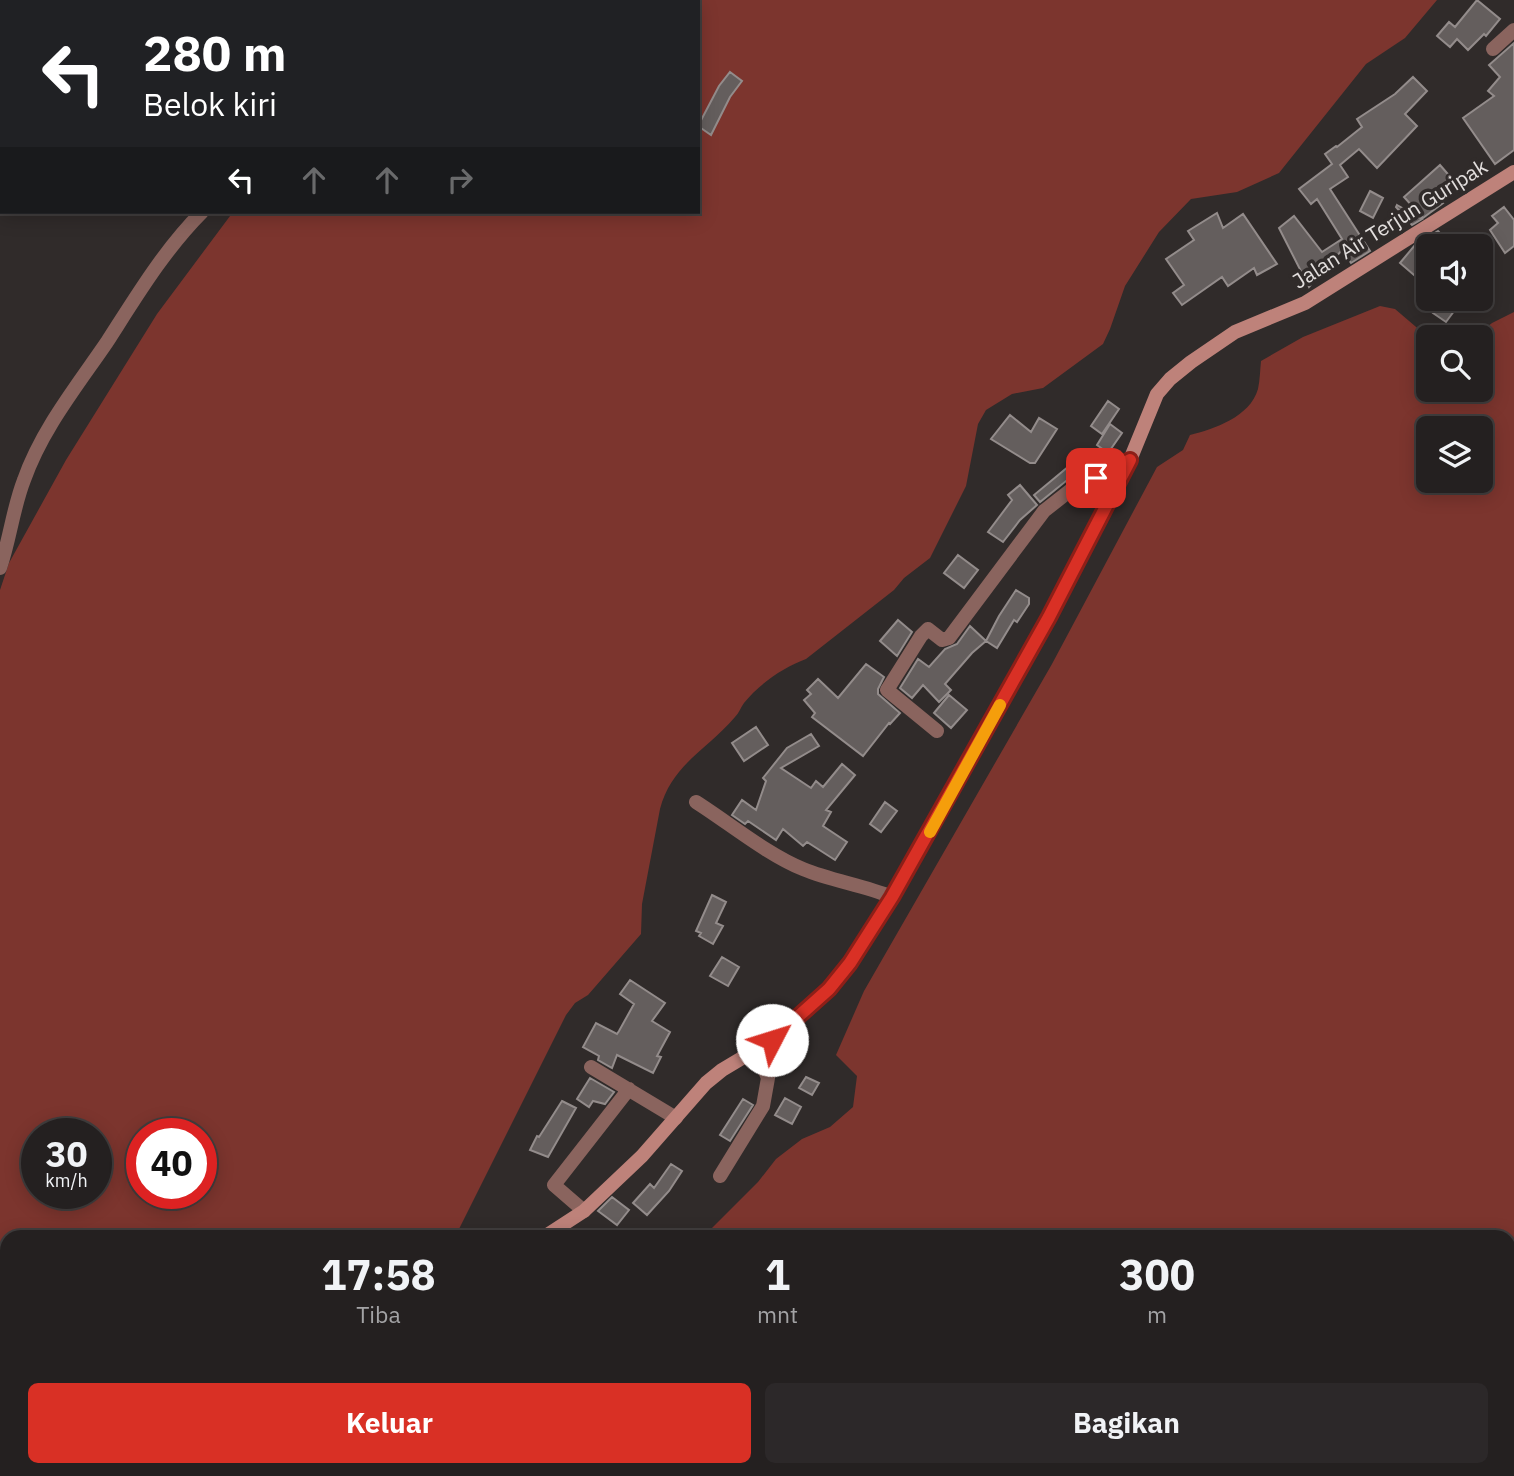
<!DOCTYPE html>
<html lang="id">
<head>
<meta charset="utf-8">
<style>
	:root { --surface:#242020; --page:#2c2829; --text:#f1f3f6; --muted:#a3a3a5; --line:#413e3e; --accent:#d93025 }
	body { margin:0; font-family:"IBM Plex Sans",sans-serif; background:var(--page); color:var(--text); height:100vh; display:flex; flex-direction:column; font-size:26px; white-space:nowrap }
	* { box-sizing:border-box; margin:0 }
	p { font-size:23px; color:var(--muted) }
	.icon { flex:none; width:38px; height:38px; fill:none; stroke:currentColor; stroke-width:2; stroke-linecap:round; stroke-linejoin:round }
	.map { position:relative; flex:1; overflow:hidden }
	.side { position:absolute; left:0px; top:1230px; width:1516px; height:247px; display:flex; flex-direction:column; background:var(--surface); border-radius:21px 21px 0 0; box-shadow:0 4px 18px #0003,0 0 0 2px var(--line) }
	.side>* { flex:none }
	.top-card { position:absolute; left:0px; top:0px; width:700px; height:214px; box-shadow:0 4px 18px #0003,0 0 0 2px var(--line); background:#202124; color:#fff; overflow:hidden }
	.controls { position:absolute; left:1416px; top:234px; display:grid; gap:14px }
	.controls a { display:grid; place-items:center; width:77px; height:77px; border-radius:10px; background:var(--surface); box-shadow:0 4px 18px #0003,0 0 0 2px var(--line); font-size:35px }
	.speed { position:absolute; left:21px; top:1118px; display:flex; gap:14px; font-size:35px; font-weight:700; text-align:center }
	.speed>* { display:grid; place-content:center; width:91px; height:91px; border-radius:50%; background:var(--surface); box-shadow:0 4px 18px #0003,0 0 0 2px var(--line); line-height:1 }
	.speed small { font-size:18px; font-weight:400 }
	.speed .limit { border:10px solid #d22; background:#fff; color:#111 }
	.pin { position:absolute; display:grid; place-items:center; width:60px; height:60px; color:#fff; margin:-30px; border-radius:14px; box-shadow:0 4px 10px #0006 }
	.me { position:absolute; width:77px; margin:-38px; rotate:50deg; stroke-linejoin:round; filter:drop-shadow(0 0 5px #0008) }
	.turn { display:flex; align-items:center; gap:24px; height:147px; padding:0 28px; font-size:32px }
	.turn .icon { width:91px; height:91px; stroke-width:2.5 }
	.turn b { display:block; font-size:49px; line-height:60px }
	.lanes { display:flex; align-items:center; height:66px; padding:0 28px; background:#0003; justify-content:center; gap:35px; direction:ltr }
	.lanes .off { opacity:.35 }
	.eta { display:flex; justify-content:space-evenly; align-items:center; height:119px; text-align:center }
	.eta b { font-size:42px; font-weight:800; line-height:49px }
	.action { display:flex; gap:14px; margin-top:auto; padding:14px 28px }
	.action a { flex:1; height:80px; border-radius:10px; background:var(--accent); color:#fff; font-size:28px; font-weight:800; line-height:80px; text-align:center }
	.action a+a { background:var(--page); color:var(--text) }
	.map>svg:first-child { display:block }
	.green { fill:#7c352e; fill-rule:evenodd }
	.building { fill:#645e5d; stroke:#938c8b; stroke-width:2 }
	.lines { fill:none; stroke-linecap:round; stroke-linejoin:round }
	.street { stroke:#8a645e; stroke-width:14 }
	.secondary { stroke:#be827a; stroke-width:14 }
	.route-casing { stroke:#8d1f18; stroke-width:18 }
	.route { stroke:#d93025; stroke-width:12 }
	.slow { stroke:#f59e0b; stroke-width:12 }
	.labels { text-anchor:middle; stroke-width:7; stroke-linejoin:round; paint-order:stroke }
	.street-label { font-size:21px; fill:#e2dedd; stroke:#302b2a }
</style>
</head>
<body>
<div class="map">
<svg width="1514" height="1476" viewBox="0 0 1514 1476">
	<rect width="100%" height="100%" fill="#302b2a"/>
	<path class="green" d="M418,0h1019l-32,38 -39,26 -87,109 -42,19 -46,7 -32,33 -34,54 -15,43 -7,15 -60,44 -31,6 -26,16 -8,14 -12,62 -36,72 -26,20 -10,12 -88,69c-22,8 -47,25 -62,44 -3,4 -5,10 -9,14 -28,33 -63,47 -75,92l-18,95 -1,30 -53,61 -13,8 -9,12 -111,222h-448v233h288l1,6h-296v-886l9,-27 57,-103 91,-146 76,-102h465v-210h-281zM37,1134h59v60h-59zM142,1134h59v60h-59z
		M1380,306l15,3 34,29 -1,52h52v-52h-7l19,-15 22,-11v1164h-1061v-6h1055v-233h-805l55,-55 18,-23 26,-20 28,-12 23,-20 4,-31 -21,-21 28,-64 188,-327 105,-197 26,-17 7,-15c24,-6 60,-18 68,-46 2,-9 2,-19 3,-28l42,-24zM1428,429h52v52h-52z"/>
	<path class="building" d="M1477,0l23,19 -14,17 -2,-2 -16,16 -11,-11 -7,8 -13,-11 12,-14 6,5z
		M1514,43v107l-19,14 -32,-46 31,-22 -6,-5 12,-14 -11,-12z
		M730,72l12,9 -12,16 -19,38 -13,-9 21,-40z
		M1413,77l14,14 -22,23 12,12 -40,42 -18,-19 -19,16 8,12 -18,12 40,62 -19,12 -9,-13 -33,37 -30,-59 15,-12 28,36 20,-13 -25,-40 -6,5 -12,-15 33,-25 -7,-10 11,-8 1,1 25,-20 -5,-8 38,-25z
		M1440,165l13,15 -17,15 7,8 -20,15 -19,-21z
		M1370,191l13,7 -10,20 -13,-7z
		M1397,205l25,14 -10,6 -16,-18z
		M1504,207l10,13v26l-9,7 -15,-23 8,-7 -6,-7z
		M1217,213l6,15 20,-14 34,50 -20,11 -3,-7 -26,18 -6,-9 -40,28 -9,-12 11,-8 -18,-26 28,-19 -6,-9z
		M1438,231l9,10 -6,6h-13v40l-28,-24 15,-18z
		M1430,299h33l-17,23 -13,-9 4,-6z
		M1108,401l11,8 -17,25 -11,-8z
		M1010,415l21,17 8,-14 18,11 -22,34h-5l-39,-24z
		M1110,424l12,9 -14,20 -11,-8z
		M1074,462l9,11 -17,8 -26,21 -6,-7z
		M1020,485l17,20 -17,15 -17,22 -15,-10 24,-32 -4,-5z
		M958,555l20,15 -14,18 -20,-15z
		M1016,590l13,8v6l-12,18 -3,-2 -17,28 -11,-7 13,-25z
		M898,620l14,12 -15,24 -17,-15z
		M970,626l16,15 -14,12 -27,31 6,6 -12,12 -16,-17 -11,13 -12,-10 18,-29 11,8 16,-18 12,-5z
		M866,664l18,13 -6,12v5l22,19 -10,11 -1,-1 -26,33 -51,-39 3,-4 -11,-13 7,-6 -4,-4 11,-11 20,19z
		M949,695l18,15 -16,18 -17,-15z
		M756,727l12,18 -24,16 -12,-18z
		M811,734l8,12 -38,22 30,20 5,-7 7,6 19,-23 13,11 -29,35 5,2 -8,14 24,16 -12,18 -28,-18 -4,4 -20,-17 -7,11 -28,-19 -3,3 -13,-9 10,-15 14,10 10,-29 -3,-3 24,-30z
		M885,802l12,9 -16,21 -11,-8z
		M712,895l14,7 -10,21 7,3 -10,18 -14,-8 2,-3 -5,-2z
		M722,957l17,10 -11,19 -18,-10z
		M630,980l35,23 -13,18 18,11 -13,24 4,1 -8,16 -36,-18 -5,13 -14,-8 1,-4 -16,-9 13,-24 21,11 2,-3 15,-27 -14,-10z
		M806,1077l13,6 -7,12 -13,-7z
		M590,1078l24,14 -9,12 -12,-3 -4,6 -12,-8z
		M785,1098l16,9 -9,17 -17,-9z
		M743,1099l10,6 -23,36 -10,-6z
		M562,1101l14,7 -28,49 -18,-7 7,-14 2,1z
		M671,1164l11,7 -13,20 -22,24 -14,-12 17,-19 4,4z
		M612,1197l17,13 -12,15 -19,-14z"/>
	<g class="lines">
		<path class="street" d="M392,2l1,-2
			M1493,49l21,-19
			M0,568c10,-29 13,-60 24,-88 18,-51 53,-94 83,-138 29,-45 57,-92 95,-130
			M937,731l-50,-41 34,-54 7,-7 14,11 7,-2 95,-127 28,-22 58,-29
			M696,802c33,21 72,53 107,67 29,12 60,16 89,28
			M591,1067l85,51
			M720,1176l43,-70 5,-28 -12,-27
			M584,1211l-30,-26 75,-96
			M1508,1430l6,-4
			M652,1470l15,6
			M1442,1476l9,-6"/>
		<path class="secondary" d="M544,1237l40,-26 58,-55 64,-73 16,-13 50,-30 57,-51 22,-26 85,-142 113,-204 81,-157 27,-66 13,-15 21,-17 44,-30 70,-29 209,-131
			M414,1470l2,6"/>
	</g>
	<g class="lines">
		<g class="route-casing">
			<path id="route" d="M772,1040l57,-51 21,-26 42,-66 157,-280 81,-157 -34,18"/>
		</g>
		<use href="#route" class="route"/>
		<path class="slow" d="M930,832l70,-127"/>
	</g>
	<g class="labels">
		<g class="street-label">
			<text transform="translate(1390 224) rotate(-32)" y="7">Jalan Air Terjun Guripak</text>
		</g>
	</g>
</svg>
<div class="controls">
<a><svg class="icon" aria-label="sound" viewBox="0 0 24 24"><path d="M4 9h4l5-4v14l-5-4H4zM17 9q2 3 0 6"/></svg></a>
<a><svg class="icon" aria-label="search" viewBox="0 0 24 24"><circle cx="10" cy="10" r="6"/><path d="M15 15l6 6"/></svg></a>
<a><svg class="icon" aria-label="layers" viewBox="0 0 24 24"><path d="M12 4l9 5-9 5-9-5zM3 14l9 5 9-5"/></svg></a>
</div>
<div class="speed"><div>30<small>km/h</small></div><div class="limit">40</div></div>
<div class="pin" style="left:1096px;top:478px;background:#d93025"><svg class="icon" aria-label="arrive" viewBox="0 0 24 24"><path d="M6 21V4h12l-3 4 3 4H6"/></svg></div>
<svg class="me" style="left:772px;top:1040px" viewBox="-20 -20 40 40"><circle r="19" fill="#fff"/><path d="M0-13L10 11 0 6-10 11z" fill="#d93025"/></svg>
<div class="top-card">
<div class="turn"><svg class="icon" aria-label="left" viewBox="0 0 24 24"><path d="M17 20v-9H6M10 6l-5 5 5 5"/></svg><div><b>280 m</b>Belok kiri</div></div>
<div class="lanes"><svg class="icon" aria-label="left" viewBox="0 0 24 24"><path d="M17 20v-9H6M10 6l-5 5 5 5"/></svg><svg class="icon off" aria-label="ahead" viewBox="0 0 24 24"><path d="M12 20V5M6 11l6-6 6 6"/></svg><svg class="icon off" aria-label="ahead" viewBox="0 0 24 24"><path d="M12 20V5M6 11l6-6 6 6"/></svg><svg class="icon off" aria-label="right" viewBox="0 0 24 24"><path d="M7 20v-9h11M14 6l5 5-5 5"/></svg></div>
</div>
<section class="side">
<div class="eta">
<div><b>17:58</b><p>Tiba</p></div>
<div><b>1</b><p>mnt</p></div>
<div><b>300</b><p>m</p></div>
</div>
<div class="action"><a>Keluar</a><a>Bagikan</a></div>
</section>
</div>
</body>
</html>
